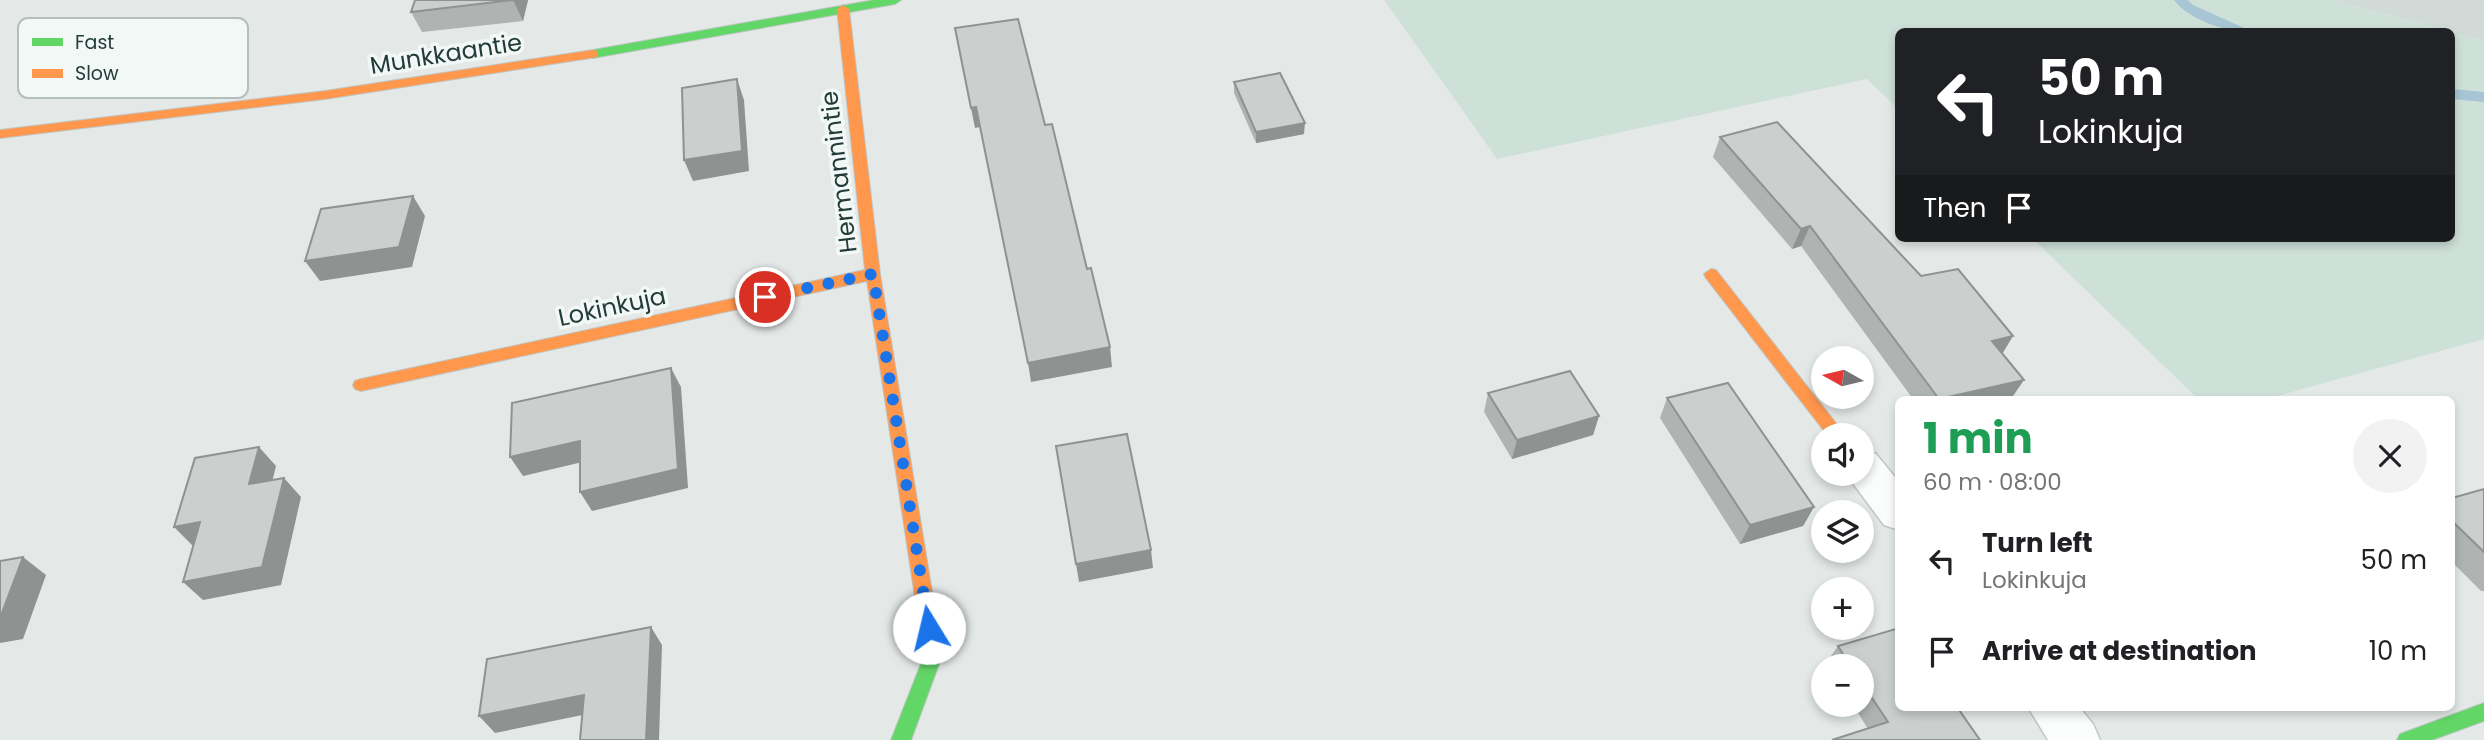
<!DOCTYPE html>
<html lang="en">
<head>
<meta charset="utf-8">
<style>
	:root { --surface:#fff; --page:#f2f2f2; --text:#202124; --muted:#757577 }
	body { margin:0; font-family:Poppins,sans-serif; background:var(--page); color:var(--text); height:100vh; display:flex; flex-direction:column; font-size:26px; white-space:nowrap }
	* { box-sizing:border-box; margin:0 }
	p { font-size:23px; color:var(--muted) }
	.icon { flex:none; width:38px; height:38px; fill:none; stroke:currentColor; stroke-width:2; stroke-linecap:round; stroke-linejoin:round }
	.map { position:relative; flex:1; overflow:hidden }
	.drawer { position:absolute; left:1895px; top:396px; width:560px; height:315px; display:flex; flex-direction:column; background:var(--surface); border-radius:10px; box-shadow:0 4px 10px #0003 }
	.drawer>* { flex:none }
	.top-card { position:absolute; left:1895px; top:28px; width:560px; height:214px; border-radius:10px; box-shadow:0 4px 10px #0003; background:#202124; color:#fff; overflow:hidden }
	.needle { width:46px; rotate:278deg }
	.controls { position:absolute; left:1811px; top:346px; display:grid; gap:14px }
	.controls a { display:grid; place-items:center; width:63px; height:63px; border-radius:50%; background:var(--surface); box-shadow:0 4px 10px #0003; font-size:35px }
	.pin { position:absolute; display:grid; place-items:center; width:60px; height:60px; color:#fff; margin:-30px; border:4px solid #fff; border-radius:50%; box-shadow:0 2px 7px #0007 }
	.me { position:absolute; width:77px; margin:-38px; rotate:351deg; stroke-linejoin:round; filter:drop-shadow(0 0 5px #0008) }
	.turn { display:flex; align-items:center; gap:24px; height:147px; padding:0 28px; font-size:32px }
	.turn .icon { width:91px; height:91px; stroke-width:2.5 }
	.turn b { display:block; font-size:49px; line-height:60px }
	.then { display:flex; align-items:center; height:66px; padding:0 28px; background:#0003; gap:14px; font-size:26px }
	.round { display:grid; place-items:center; flex:none; width:74px; height:74px; border-radius:37px; background:var(--page) }
	.headline { display:flex; align-items:center; justify-content:space-between; height:119px; padding:0 28px }
	h1 { font-size:42px; font-weight:700; line-height:52px; color:#1e9e55 }
	ul { padding:0; list-style:none }
	li { display:flex; align-items:center; gap:21px; height:91px; padding:0 28px }
	li div { flex:1 }
	li b { display:block; font-size:26px }
	li em { font-style:normal }
	.map>svg:first-child { display:block }
	.built { fill:#d2dad8 }
	.green { fill:#cee1d8 }
	.lines { fill:none; stroke-linecap:round; stroke-linejoin:round }
	.stream { fill:#a7c5d5; fill-rule:evenodd }
	.street-casing { stroke:#c1c6c5; stroke-width:3 }
	.fast-casing { stroke:#c0c6c5; stroke-width:2 }
	.slow-casing { stroke:#c0c6c5; stroke-width:2 }
	.street { fill:#fbfcfc; fill-rule:evenodd }
	.fast { fill:#63d668; fill-rule:evenodd }
	.slow { fill:#ff974d; fill-rule:evenodd }
	.wall { fill:#afb3b2 }
	.shaded-wall { fill:#8e9291 }
	.building { fill:#cbd0cf; stroke:#8e9291; stroke-width:2 }
	.route { stroke:#1a73e8; stroke-width:12; stroke-dasharray:0 21.6 }
	.labels { text-anchor:middle; stroke-width:7; stroke-linejoin:round; paint-order:stroke }
	.street-label { font-size:24px; fill:#233b39; stroke:#f2f8f6 }
	.key { fill:#f2f8f6; stroke:#b4bfbd; stroke-width:2 }
	.key-label { font-size:19px; fill:#233b39 }
</style>
</head>
<body>
<div class="map">
<svg width="2484" height="740" viewBox="0 0 2484 740">
	<rect width="100%" height="100%" fill="#e4e9e8"/>
	<path class="built" d="M2333,0h151v41l-32,-9z"/>
	<path class="green" d="M1384,0h949l115,31 -549,1v78l-32,-31 -370,80z
		M2452,32l32,9v298l-218,60h-68l-166,-161h420z"/>
	<g class="lines">
		<path class="stream" d="M2174,0h14l5,5 60,27c-26,0 -63,-11 -79,-32z
			M2452,89l32,3v10l-32,-3z"/>
		<g class="street-casing">
			<path id="street" d="M1862,449l14,5 23,28v48l-15,-5 -38,-51h16z
				M2028,707h51l14,17 7,16h-52z"/>
		</g>
		<g class="fast-casing">
			<path id="fast" d="M874,0h27l-6,4 -302,54 -6,-4 6,-4z
				M926,602l6,2 3,6 7,46 -31,84h-20l33,-84 -7,-46 3,-6z
				M2484,703v18l-52,19h-35l3,-6z"/>
		</g>
		<g class="slow-casing">
			<path id="slow" d="M843,5l6,4 31,265 55,336 -3,6 -6,2 -6,-2 -3,-6 -50,-329 -506,110 -6,-2 -2,-4 2,-4 6,-2 504,-109 -28,-261z
				M593,50l4,1v6l-272,42 -325,39v-8l325,-39z
				M1711,269l5,1 130,166h-18l-122,-158 -2,-4z"/>
		</g>
		<use href="#street" class="street"/>
		<use href="#fast" class="fast"/>
		<use href="#slow" class="slow"/>
	</g>
	<path class="wall" d="M415,0h113l-5,21 -101,11 -11,-20z
		M1234,82l70,52 -48,9 -22,-50z
		M1720,137l201,139 81,78 9,45h-98l-112,-153 -9,3 -79,-92z
		M1488,393l111,23 -6,19 -81,24 -28,-47z
		M1667,398l147,109 -11,19 -63,18 -80,-126z
		M2484,489v102h-3l-29,-29v-64z
		M1838,646l142,94 -112,-11 -15,-24h9v-38h-34l-2,-4z"/>
	<path class="shaded-wall" d="M513,0h15l-5,21z
		M737,79l7,21 5,71 -56,10 -9,-21z
		M976,107l4,20 -5,1 -4,-20z
		M1305,123l-1,11 -48,9v-11z
		M413,196l12,20 -13,51 -92,14 -15,-20z
		M1810,226l-9,20 -9,3 9,-20z
		M2013,336l-12,20 -9,-15z
		M1110,347l2,20 -81,15 -3,-19z
		M671,368l10,19 7,101 -96,23 -12,-19z
		M2024,380l-13,19h-72z
		M1599,416l-6,19 -81,24 5,-19z
		M580,441l11,19 -68,16 -13,-19z
		M259,447l17,19 -9,37 -18,-19z
		M284,478l17,19 -20,88 -78,15 -20,-18z
		M1814,507l-11,19 -63,18 10,-19z
		M200,522l-7,24 -19,-19z
		M1151,550l2,18 -74,14 -3,-18z
		M23,557l23,18 -23,64 -23,4v-25z
		M651,627l11,18 -3,95h-13z
		M584,695l13,17 -102,21 -16,-17z"/>
	<path class="building" d="M415,0h98l-102,12z
		M1018,19l27,106 7,-1 35,145 4,-1 19,79 -82,16 -52,-256 -5,1 -16,-80z
		M1280,73l25,50 -49,9 -22,-50z
		M737,79l5,72 -58,9 -2,-72z
		M1777,122l144,154 37,-7 55,67 -21,5 32,39 -85,19 -129,-173 -9,3 -81,-92z
		M413,196l-14,51 -94,14 16,-52z
		M671,368l7,101 -98,23v-51l-70,16 2,-54z
		M1570,371l29,45 -82,24 -29,-47z
		M1728,383l86,124 -64,18 -83,-127z
		M1127,434l24,116 -75,14 -20,-118z
		M259,447l-10,37 35,-6 -22,89 -79,15 17,-60 -26,5 21,-69z
		M2484,489v63l-32,-31v-23z
		M23,557l-23,61v-57z
		M651,627l-5,113h-66l4,-45 -105,21 8,-57z
		M1899,628v79h58l23,33h-148l56,-18 -26,-39v-16h-11l-13,-21z"/>
	<g class="lines">
		<path class="route" d="M765,297l108,-23 56,354"/>
	</g>
	<g class="labels">
		<g class="street-label">
			<text transform="translate(446 54) rotate(-9)" y="8">Munkkaantie</text>
			<text transform="translate(839 172) rotate(-97)" y="8">Hermannintie</text>
			<text transform="translate(612 307) rotate(-12)" y="8">Lokinkuja</text>
		</g>
	</g>
	<rect x="18" y="18" width="230" height="80" rx="10" class="key"/>
	<rect x="32" y="38" width="31" height="8" fill="#63d668"/>
	<rect x="32" y="69" width="31" height="9" fill="#ff974d"/>
	<g class="key-label">
		<text x="75" y="49">Fast</text>
		<text x="75" y="80">Slow</text>
	</g>
</svg>
<div class="controls">
<a><svg class="needle" viewBox="-14 -14 28 28"><path d="M0-13l5 13h-10z" fill="#e53935"/><path d="M0 13l5-13h-10z" fill="#757577"/></svg></a>
<a><svg class="icon" aria-label="sound" viewBox="0 0 24 24"><path d="M4 9h4l5-4v14l-5-4H4zM17 9q2 3 0 6"/></svg></a>
<a><svg class="icon" aria-label="layers" viewBox="0 0 24 24"><path d="M12 4l9 5-9 5-9-5zM3 14l9 5 9-5"/></svg></a>
<a>+</a>
<a>−</a>
</div>
<div class="pin" style="left:765px;top:297px;background:#d93025"><svg class="icon" aria-label="arrive" viewBox="0 0 24 24"><path d="M6 21V4h12l-3 4 3 4H6"/></svg></div>
<svg class="me" style="left:929px;top:628px" viewBox="-20 -20 40 40"><circle r="19" fill="#fff"/><path d="M0-13L10 11 0 6-10 11z" fill="#1a73e8"/></svg>
<div class="top-card">
<div class="turn"><svg class="icon" aria-label="left" viewBox="0 0 24 24"><path d="M17 20v-9H6M10 6l-5 5 5 5"/></svg><div><b>50 m</b>Lokinkuja</div></div>
<div class="then">Then<svg class="icon" aria-label="arrive" viewBox="0 0 24 24"><path d="M6 21V4h12l-3 4 3 4H6"/></svg></div>
</div>
<section class="drawer">
<div class="headline"><div><h1>1 min</h1><p>60 m · 08:00</p></div><a class="round"><svg class="icon" aria-label="close" viewBox="0 0 24 24"><path d="M6 6l12 12M18 6L6 18"/></svg></a></div>
<ul>
<li><svg class="icon" aria-label="left" viewBox="0 0 24 24"><path d="M17 20v-9H6M10 6l-5 5 5 5"/></svg><div><b>Turn left</b><p>Lokinkuja</p></div><em>50 m</em></li>
<li><svg class="icon" aria-label="arrive" viewBox="0 0 24 24"><path d="M6 21V4h12l-3 4 3 4H6"/></svg><div><b>Arrive at destination</b></div><em>10 m</em></li>
</ul>
</section>
</div>
</body>
</html>
